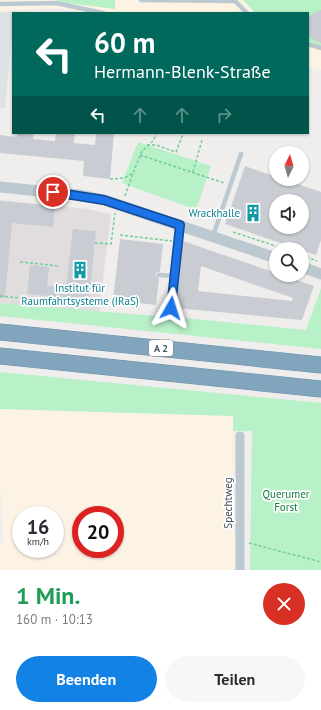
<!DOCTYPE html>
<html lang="de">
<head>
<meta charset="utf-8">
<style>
	:root { --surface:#fff; --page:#f7f7f7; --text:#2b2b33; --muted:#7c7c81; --accent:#1283e4 }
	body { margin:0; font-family:"PT Sans",sans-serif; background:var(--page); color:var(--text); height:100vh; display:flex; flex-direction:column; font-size:15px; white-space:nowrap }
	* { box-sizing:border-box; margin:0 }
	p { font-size:13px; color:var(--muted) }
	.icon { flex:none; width:22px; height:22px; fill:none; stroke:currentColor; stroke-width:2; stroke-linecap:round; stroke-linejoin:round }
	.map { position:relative; height:570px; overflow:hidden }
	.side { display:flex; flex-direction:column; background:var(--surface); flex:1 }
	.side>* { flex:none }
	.banner { position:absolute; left:12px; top:12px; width:297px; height:122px; border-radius:0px; box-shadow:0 1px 3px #0004; background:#00695c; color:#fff; overflow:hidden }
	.needle { width:26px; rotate:5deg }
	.fabs { position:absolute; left:269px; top:146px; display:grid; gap:8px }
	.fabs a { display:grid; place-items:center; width:40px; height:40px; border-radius:50%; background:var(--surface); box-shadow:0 1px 3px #0004; font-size:20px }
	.speed { position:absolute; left:12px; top:506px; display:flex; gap:8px; font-size:20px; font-weight:700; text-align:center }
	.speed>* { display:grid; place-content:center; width:52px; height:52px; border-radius:50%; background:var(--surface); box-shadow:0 1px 3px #0004; line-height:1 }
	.speed small { font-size:10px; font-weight:400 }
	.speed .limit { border:6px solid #d22; background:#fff; color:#111 }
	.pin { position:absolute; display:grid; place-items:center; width:34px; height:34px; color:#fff; margin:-17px; border:2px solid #fff; border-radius:50%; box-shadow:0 1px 4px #0007 }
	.me { position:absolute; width:44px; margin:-22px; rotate:6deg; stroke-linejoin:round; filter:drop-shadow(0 0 3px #0008) }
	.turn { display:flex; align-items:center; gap:14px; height:84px; padding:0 16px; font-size:18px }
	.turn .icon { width:52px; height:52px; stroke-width:2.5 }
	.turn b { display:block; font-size:28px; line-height:34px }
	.lanes { display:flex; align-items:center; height:38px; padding:0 16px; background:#0003; justify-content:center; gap:20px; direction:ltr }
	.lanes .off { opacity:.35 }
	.round { display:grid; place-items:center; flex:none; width:42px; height:42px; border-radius:21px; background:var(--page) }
	.headline { display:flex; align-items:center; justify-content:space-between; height:68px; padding:0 16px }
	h1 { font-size:24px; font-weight:600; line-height:30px; color:#1e9e55 }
	.action { display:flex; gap:8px; margin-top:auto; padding:8px 16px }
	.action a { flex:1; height:46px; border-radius:24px; background:var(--accent); color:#fff; font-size:16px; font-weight:600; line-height:46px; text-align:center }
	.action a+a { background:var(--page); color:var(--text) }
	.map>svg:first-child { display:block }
	.commercial { fill:#fcf3e4; fill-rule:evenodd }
	.education { fill:#e1dddf }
	.airport { fill:#dee2e5 }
	.green { fill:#b8f0c8 }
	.building { fill:#c9ccd2; fill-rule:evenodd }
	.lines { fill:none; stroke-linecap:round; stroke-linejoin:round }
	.motorway-casing { stroke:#6d90aa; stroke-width:17 }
	.path { stroke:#6fcf96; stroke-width:1.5; stroke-dasharray:3 2; stroke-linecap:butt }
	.service { stroke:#bcc9d0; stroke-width:4.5 }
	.minor { stroke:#bcc9d0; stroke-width:9 }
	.tertiary { stroke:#bcc9d0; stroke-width:11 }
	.motorway { stroke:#82a5be; stroke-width:16 }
	.route-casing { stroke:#114b97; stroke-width:10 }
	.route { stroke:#1a73e8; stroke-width:7 }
	.labels { text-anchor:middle; stroke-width:3.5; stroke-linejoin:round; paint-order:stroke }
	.shield { fill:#fff; stroke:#7c868c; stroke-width:1 }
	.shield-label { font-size:10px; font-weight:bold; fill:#44525b }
	.culture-label { font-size:11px; fill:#0d838f; stroke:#fff; text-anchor:end }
	.park-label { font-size:11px; fill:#137e3e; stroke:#fff }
	.street-label { font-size:11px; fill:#44525b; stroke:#fff }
</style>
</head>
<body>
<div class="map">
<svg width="321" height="570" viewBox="0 0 321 570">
	<rect width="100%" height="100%" fill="#f0eded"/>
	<path class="commercial" d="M0,0h321v71l-13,-5v-53h-223l-29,-5 -43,2 -9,99 -4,-1z
		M0,409l233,7 1,154h-234v-27h4l-4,-58zM21,515h34v34h-34zM81,515h34v34h-34z"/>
	<path class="education" d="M0,200l88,9 23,5 -12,98 -99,-9z"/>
	<path class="airport" d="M14,11l-9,97h-5v-96z"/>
	<path class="green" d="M56,0h59v9l-49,-6z
		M243,0h78v46l-13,-5v-28h-53z
		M138,142l73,24 -15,44 -74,-27z
		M321,288v61l-321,-33v-13l206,17 100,10z
		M0,372l321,31v167h-71l2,-139h-19v-15l-233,-7z"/>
	<path class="building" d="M321,10v33l-7,-3 -6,-5v-17l6,-5z
		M17,133h17l-1,6 22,2 1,-8h19l-1,10 21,2 1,-12h18l-4,46 -27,-3 1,-15 -84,-8v-18l17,2z
		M245,166l31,11v2h7l38,13v48l-5,15 -91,-31zM276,201h26v26h-26z
		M0,201l55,5 -2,21 -41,-4 -7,75h-5z
		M73,229l23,2 -7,69 -62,-6 3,-29 19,2 -2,19 19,2z
		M120,239l43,5 -3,27 -5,3 4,5 -3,26 -43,-5z
		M183,241l93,32v2h6l32,11 -12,34 -126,-12zM201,266l92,32 -1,3 -94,-10z"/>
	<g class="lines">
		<g class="motorway-casing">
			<path id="motorway" d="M0,332l321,33
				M0,356l321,33"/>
		</g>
		<path class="path" d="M12,26h1
			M147,145h9l20,7 7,-18
			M140,155l84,28
			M193,172l9,-32
			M110,179l14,-1 9,-5 9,-22 11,-10 4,-8
			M125,196l8,-23
			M233,232l52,17
			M120,235l52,6
			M95,243l16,1 4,-31
			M302,255l15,6
			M20,262l39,4
			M0,296l72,7
			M249,543l72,19"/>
		<path class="service" d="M141,0l94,1 12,12
			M0,4l56,-1 47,10
			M308,44l13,4
			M213,236l28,-82
			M159,275l16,1
			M171,308l9,-83"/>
		<path class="minor" d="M240,570v-134"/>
		<path class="tertiary" d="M0,187l78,8 26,5 172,58
			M302,267l19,7"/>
		<use href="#motorway" class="motorway"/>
	</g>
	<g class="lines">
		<g class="route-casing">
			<path id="route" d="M53,192l51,8 76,25 -9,83"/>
		</g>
		<use href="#route" class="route"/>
	</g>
	<defs>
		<g id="building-bare" transform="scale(1.38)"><path d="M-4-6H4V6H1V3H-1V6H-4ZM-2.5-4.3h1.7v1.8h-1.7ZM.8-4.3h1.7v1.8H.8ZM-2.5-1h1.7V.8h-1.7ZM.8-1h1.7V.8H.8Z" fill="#0f9aa8" stroke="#fff" stroke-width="2.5" paint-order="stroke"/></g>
	</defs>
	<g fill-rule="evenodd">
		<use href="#building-bare" x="253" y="213"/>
		<use href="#building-bare" x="80" y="270"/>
	</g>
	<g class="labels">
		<rect class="shield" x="149" y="340" width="24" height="16" rx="3"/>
		<g class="shield-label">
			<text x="161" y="352">A 2</text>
		</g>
		<g class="culture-label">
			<text x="240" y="217">Wrackhalle</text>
			<text x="80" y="292" text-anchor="middle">Institut für<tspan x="80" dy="13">Raumfahrtsysteme (IRaS)</tspan></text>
		</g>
		<g class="park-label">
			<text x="286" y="498">Querumer<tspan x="286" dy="13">Forst</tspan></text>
		</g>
		<g class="street-label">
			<text transform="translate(228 503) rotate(-90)" y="4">Spechtweg</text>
		</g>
	</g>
</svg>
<div class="fabs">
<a><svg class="needle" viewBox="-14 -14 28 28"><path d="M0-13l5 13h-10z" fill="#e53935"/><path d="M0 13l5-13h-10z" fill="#7c7c81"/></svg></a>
<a><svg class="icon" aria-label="sound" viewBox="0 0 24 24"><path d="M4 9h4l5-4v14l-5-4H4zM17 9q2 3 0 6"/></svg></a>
<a><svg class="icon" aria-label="search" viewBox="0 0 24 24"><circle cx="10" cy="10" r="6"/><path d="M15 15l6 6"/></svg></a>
</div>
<div class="speed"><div>16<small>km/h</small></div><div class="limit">20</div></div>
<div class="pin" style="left:53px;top:192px;background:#d93025"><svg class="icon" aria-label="arrive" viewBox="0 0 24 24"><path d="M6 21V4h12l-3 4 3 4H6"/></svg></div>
<svg class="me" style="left:171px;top:308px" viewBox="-20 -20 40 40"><path d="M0-17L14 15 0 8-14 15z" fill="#1a73e8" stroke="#fff" stroke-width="4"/></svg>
<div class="banner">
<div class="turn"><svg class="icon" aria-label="left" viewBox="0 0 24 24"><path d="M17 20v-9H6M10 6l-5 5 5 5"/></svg><div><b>60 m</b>Hermann-Blenk-Straße</div></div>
<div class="lanes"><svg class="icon" aria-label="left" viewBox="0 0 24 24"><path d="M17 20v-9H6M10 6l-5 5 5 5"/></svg><svg class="icon off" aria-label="ahead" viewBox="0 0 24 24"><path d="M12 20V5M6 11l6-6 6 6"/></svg><svg class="icon off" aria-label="ahead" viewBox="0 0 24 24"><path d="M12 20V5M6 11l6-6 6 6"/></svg><svg class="icon off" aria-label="right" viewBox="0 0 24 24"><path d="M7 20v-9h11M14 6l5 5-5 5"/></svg></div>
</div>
</div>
<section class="side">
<div class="headline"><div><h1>1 Min.</h1><p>160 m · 10:13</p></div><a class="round" style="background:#d93025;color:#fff"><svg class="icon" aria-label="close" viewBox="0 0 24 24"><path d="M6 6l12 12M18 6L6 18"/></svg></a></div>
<div class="action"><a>Beenden</a><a>Teilen</a></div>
</section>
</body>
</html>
